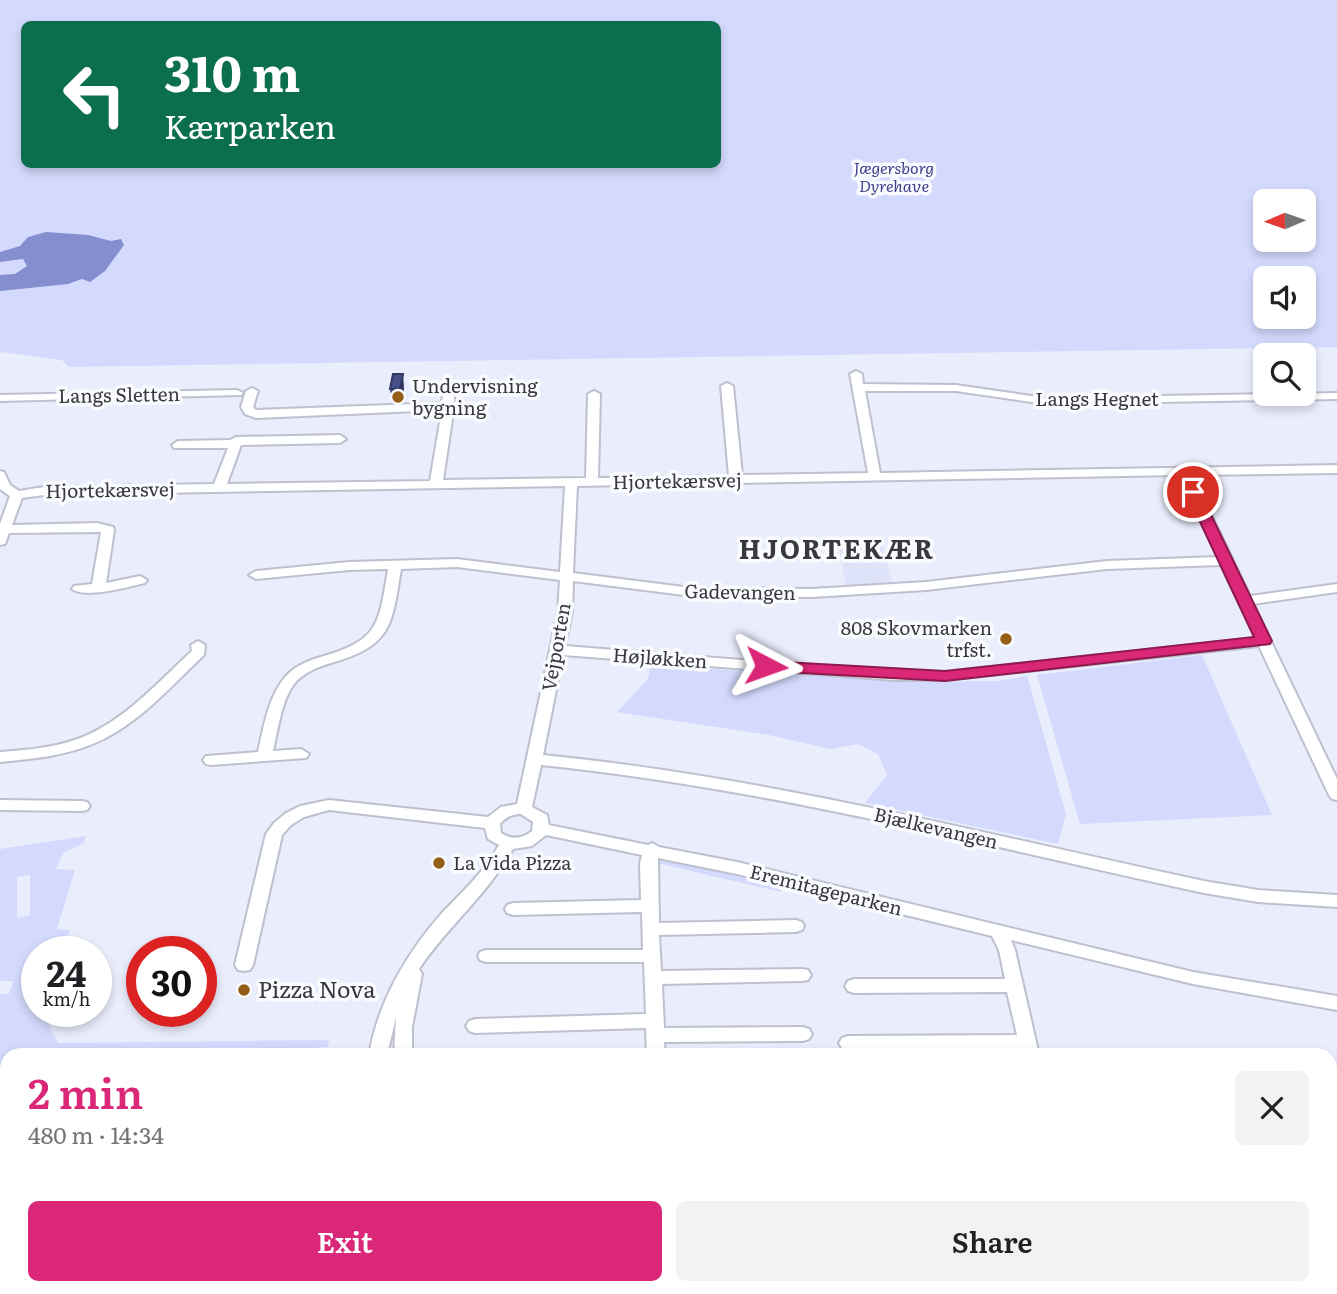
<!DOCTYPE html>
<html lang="en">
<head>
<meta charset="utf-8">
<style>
	:root { --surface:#fff; --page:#f2f2f2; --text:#202124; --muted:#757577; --accent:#db2777 }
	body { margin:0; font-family:Literata,serif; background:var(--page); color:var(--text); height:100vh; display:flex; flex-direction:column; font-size:26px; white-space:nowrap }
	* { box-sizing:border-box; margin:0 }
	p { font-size:23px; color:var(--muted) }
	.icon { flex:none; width:38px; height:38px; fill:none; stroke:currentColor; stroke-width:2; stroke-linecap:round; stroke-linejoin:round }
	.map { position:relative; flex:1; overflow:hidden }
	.drawer { position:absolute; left:0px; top:1048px; width:1337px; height:247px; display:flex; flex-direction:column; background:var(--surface); border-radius:21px 21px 0 0; box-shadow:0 4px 10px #0003 }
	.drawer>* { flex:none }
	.hud { position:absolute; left:21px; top:21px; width:700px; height:147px; border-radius:10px; box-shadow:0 4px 10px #0003; background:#0b6e4f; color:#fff; overflow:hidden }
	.needle { width:46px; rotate:268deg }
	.buttons { position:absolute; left:1253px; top:189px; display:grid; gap:14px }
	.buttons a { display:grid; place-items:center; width:63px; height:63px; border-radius:10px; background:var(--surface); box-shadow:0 4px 10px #0003; font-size:35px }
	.speed { position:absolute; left:21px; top:936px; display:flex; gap:14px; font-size:35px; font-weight:700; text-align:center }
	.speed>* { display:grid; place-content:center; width:91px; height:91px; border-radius:50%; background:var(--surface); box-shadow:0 4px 10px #0003; line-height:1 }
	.speed small { font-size:18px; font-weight:400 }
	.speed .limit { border:10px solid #d22; background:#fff; color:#111 }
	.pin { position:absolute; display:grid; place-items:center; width:60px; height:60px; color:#fff; margin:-30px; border:4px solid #fff; border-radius:50%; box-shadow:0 2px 7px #0007 }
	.me { position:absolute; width:77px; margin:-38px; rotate:94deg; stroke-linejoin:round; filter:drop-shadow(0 0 5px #0008) }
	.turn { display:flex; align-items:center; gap:24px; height:147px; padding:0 28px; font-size:32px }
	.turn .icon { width:91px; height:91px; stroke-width:2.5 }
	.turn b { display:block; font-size:49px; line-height:60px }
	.round { display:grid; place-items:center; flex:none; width:74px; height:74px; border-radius:10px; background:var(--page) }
	.overview { display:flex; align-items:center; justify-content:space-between; height:119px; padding:0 28px }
	h1 { font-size:42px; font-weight:600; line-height:52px; color:var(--accent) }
	.action { display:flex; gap:14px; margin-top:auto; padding:14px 28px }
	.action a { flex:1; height:80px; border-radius:10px; background:var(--accent); color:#fff; font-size:28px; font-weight:600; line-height:80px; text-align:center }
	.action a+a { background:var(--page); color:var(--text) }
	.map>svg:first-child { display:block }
	.built { fill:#dfe3f9 }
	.green { fill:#d4dafd; fill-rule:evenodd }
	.water { fill:#858ecf }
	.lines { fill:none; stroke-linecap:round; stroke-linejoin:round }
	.minor-casing { stroke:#bdc0ce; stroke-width:4 }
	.highway-casing { stroke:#7f85b4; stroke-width:3 }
	.minor { fill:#fff; fill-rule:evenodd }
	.highway { fill:#a5aef4; fill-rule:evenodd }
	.wall { fill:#3e4376 }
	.shaded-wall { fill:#323760 }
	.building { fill:#484e89; stroke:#323760; stroke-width:2 }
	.route { fill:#db2777; stroke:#8e194d; stroke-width:2 }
	.poi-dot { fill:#955e16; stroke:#fafbfe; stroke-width:2.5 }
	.labels { text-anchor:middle; stroke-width:7; stroke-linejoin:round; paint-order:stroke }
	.far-park-label { font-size:16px; font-style:italic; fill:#3c3f8c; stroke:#fafbfe }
	.poi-label { font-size:19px; fill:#38393e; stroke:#fafbfe; text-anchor:start }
	.street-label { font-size:19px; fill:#38393e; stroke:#fafbfe }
	.near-poi-label { font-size:23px; fill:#38393e; stroke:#fafbfe; text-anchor:start }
	.district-label { font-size:26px; font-weight:bold; letter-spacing:2px; fill:#38393e; stroke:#fafbfe }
</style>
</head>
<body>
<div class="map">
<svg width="1337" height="1294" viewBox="0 0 1337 1294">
	<rect width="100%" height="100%" fill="#eaedfc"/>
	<path class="built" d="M882,543l11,43 -47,1 -7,-41z"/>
	<path class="green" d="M0,0h1337v347l-1268,20 -7,-7 -62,-8zM24,24h694v140h-694zM1265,201h39v39h-39zM1265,278h39v39h-39z
		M1202,655l70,160 -192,9 -43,-149z
		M651,665l258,17 90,-1 28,-5 39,138 -8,30 -193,-41 22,-28 -9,-21 -20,-10 -28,5 -61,-14 -152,-23 31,-33z
		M86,836l-2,7 -21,10 -7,16 19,1 -18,59 13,1 -7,22h-26v60h6l15,31 271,-3 -1,7 -136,8h-185v12h-7v-73h9l4,-13h-13v-132zM30,875v40l-13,3v-41z
		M663,859l120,27 -2,6 -124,-29z
		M0,1095h7v71l-7,-1z
		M0,1261l7,1v26h127l19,6h-153z"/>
	<path class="water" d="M46,232l42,3 23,6 10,-2 3,6 -19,26 -15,11 -8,-3 -14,5 -68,7v-16l15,-1 12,-8 -4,-7 -23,3v-10l20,-6 8,-9z"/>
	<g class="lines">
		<g class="minor-casing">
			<path id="minor" d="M856,371l6,3 1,10 93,1 89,13 292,-5v6l-292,5 -89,-13h-91l15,82 457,-8v8l-145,2 58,121 87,-12v8l-84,12 84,175v21l-5,-1 -3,-4 -70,-149 -314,34h-50l-332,-25 -20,100c224,22 441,79 661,126l54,9 79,5v12l-79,-5 -54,-9c-222,-48 -437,-105 -663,-128l-9,42 15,8 2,10 99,20 4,-2 7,4 78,15 456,110 144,24v14l-144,-26 -182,-44 4,10 24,105h-18l-1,-6 -172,1 -6,-2 -3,-5 3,-5 6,-2 169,-1 -10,-43 -153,1 -6,-2 -3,-5 3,-5 6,-2h151l-6,-29 -7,-14 -255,-62 -79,-16 1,65 137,-3 6,2 2,4 -2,4 -6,2 -137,3 2,36 141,-2 6,1 3,5 -3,5 -6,1 -140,3 2,44 139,-1 6,2 3,5 -3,5 -6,2 -139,1 1,13h-18l-1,-27 -171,5 -6,-2 -3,-5 3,-5 6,-2 171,-5 -2,-52h-158l-6,-2 -2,-4 2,-4 6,-2h157l-1,-38 -129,3 -6,-2 -2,-4 2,-4 6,-2 128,-3 -1,-36 2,-9 -96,-20 -14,11 -19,3c-25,45 -66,78 -94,120l3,5 -10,53v28h-18l2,-38 -9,38h-18c9,-53 38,-103 74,-143 20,-21 42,-41 56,-67l-11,-6 -3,-11 -156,-18 -25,7 -13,8 -9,10 -29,130 -3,5 -6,1 -6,-1 -3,-5 31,-131 8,-11 12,-10 14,-7 29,-6 159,17 13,-10 16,-3 41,-192 2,-32 -103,-13 -56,2c-9,56 -9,77 -70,94 -14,4 -28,10 -37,21 -13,18 -16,46 -21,67l28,-2 8,5 -3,4 -95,7 -5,-1 -3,-4 3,-4 52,-4c6,-26 10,-55 28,-76 10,-11 24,-16 38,-20 56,-16 55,-34 64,-87l-39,1 -93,9 -7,-4 7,-4 93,-9 108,-3 103,13 5,-86 -521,9 -22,3 -10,27 85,-2 16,4 1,3 -8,53 34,-7 7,4 -2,3c-17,4 -60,16 -73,6l2,-3 18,-2 9,-52 -92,1 -4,11 -5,1v-21l10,-28 -10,-7v-18l4,1 6,13 9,6 25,-4 170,-3 14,-36h-54l-2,-3 6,-4 52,-1 6,-3 104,-2 6,4 -6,4 -99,2 -14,39 203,-3 12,-71 -186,8 -11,-4 -4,-7 5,-16 6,-3 6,3 -5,16 3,3 186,-7 2,-17 6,-3 4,1v22l-11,74 143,-2 2,-84 6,-3 6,3 -2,84 131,-2 -8,-90 6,-3 6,3 9,89 126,-2 -18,-99zM1179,475l39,82 -111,4 -181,21 -114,7 -120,-1 -119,-15 4,-87zM1221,565l35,73 -311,34h-50l-330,-26 7,-34 1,-31 119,15 120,1 114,-7 181,-21zM521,814l12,8 -1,9c-10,8 -20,9 -31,2l-1,-9c6,-7 12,-10 21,-10z
				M237,390l6,3 -2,2 -241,6v-6z
				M198,641l7,4 -1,10c-33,31 -66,70 -109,88 -30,13 -63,16 -95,19v-10c25,-2 51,-4 75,-12 47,-16 82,-57 117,-89l-1,-6z
				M0,800l82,1 5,1 3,4 -3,4 -5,1 -82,-1z
				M7,1075v14l-7,1v-14z"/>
		</g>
		<g class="highway-casing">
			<path id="highway" d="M0,1189l7,2v24l-7,-2z
				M0,1220l7,2v26l-7,-2z
				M163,1288h45l3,6h-45z
				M349,1288h67l3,6h-67z
				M533,1288h67l3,6h-67z
				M688,1288h53l3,6h-53z"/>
		</g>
		<use href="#minor" class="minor"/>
		<use href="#highway" class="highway"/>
	</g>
	<path class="wall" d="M404,387l-2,15h-10l-2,-13z"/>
	<path class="shaded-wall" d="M403,374l1,13 -2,15 -2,-13z"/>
	<path class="building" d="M393,374h10l-3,15h-10z"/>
	<path class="route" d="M1193,488l7,4 72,149 -2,3 -325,37 -179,-10 -8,-5 8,-5 179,10 309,-34 -68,-145z"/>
	<g class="poi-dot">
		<circle cx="398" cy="397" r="7"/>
		<circle cx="1006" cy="639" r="7"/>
		<circle cx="439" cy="863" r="7"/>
		<circle cx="244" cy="990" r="7"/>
	</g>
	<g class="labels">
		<g class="far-park-label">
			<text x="894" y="174">Jægersborg<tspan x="894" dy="18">Dyrehave</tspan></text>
		</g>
		<g class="poi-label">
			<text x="412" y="393">Undervisning<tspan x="412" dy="22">bygning</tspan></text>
			<text x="992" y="635" text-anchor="end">808 Skovmarken<tspan x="992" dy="22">trfst.</tspan></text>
			<text x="453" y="870">La Vida Pizza</text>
		</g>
		<g class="street-label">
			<text transform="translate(119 395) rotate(-1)" y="7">Langs Sletten</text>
			<text x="1097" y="406">Langs Hegnet</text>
			<text transform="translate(677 481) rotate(-1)" y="7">Hjortekærsvej</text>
			<text transform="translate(110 490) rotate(-1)" y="7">Hjortekærsvej</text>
			<text transform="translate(740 592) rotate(1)" y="7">Gadevangen</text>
			<text transform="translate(556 647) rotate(-80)" y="7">Vejporten</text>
			<text transform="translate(660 658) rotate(4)" y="7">Højløkken</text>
			<text transform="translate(936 828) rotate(13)" y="7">Bjælkevangen</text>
			<text transform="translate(826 890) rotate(14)" y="7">Eremitageparken</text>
		</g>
		<g class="near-poi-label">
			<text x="258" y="998">Pizza Nova</text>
		</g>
		<g class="district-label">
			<text x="837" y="559">HJORTEKÆR</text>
		</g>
	</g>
</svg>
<div class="buttons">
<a><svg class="needle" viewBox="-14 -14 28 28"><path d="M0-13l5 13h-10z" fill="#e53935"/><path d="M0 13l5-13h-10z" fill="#757577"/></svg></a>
<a><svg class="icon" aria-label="sound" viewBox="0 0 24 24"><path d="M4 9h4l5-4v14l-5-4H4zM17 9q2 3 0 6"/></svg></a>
<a><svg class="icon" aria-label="search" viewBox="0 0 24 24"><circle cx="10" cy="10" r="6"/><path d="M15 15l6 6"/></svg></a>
</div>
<div class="speed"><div>24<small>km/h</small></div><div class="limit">30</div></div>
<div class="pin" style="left:1193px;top:492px;background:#d93025"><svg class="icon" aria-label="arrive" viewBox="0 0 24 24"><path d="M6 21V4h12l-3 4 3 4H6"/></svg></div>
<svg class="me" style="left:766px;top:666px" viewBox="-20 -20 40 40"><path d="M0-17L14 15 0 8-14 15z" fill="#db2777" stroke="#fff" stroke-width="4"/></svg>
<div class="hud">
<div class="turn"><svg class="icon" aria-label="left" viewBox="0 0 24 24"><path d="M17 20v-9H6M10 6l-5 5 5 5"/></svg><div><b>310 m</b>Kærparken</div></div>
</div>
<section class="drawer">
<div class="overview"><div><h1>2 min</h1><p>480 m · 14:34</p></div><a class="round"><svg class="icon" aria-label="close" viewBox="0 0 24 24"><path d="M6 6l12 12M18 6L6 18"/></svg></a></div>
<div class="action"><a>Exit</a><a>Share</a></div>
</section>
</div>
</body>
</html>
